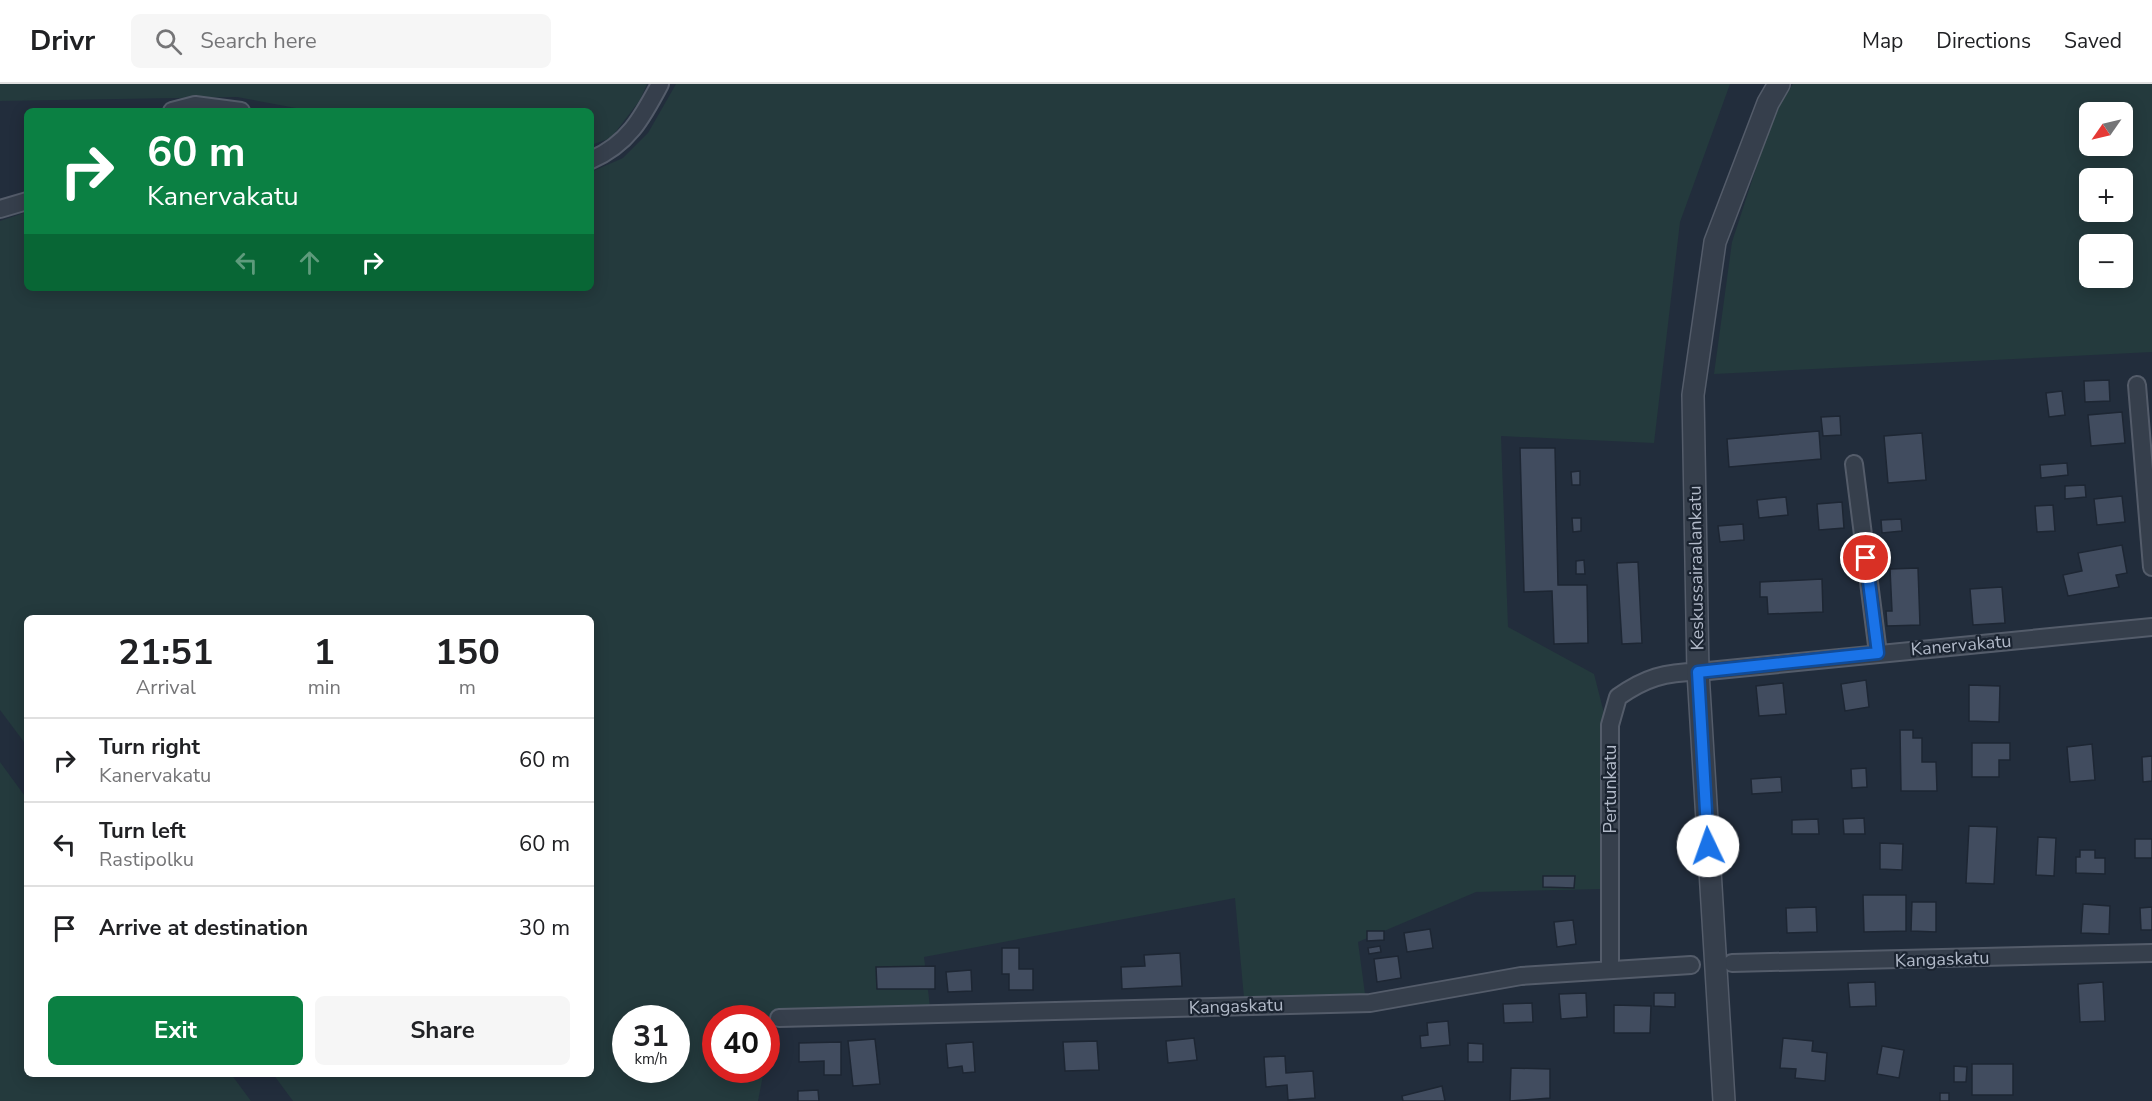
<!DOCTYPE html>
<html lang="en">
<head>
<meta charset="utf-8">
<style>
	:root { --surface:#fff; --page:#f6f6f6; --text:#202124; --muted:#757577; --line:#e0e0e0; --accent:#0b8043 }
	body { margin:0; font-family:"Nunito Sans",sans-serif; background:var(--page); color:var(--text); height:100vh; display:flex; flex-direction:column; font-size:22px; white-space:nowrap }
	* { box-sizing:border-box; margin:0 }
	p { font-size:20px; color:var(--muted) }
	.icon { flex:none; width:33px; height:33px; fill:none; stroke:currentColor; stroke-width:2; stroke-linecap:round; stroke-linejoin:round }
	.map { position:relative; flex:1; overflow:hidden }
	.sheet { position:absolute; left:24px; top:531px; width:570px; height:462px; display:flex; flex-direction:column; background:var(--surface); border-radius:9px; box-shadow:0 3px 15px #0003 }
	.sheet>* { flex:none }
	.guide { position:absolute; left:24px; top:24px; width:570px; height:183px; border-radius:9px; box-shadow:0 3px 15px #0003; background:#0b8043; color:#fff; overflow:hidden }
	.needle { width:39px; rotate:236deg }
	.controls { position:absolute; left:2079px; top:18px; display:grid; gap:12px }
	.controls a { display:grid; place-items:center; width:54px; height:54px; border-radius:9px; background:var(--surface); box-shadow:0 3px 15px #0003; font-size:30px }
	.speed { position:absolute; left:612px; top:921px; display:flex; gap:12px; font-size:30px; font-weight:700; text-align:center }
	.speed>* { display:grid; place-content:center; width:78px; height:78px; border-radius:50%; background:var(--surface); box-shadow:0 3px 15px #0003; line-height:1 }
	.speed small { font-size:15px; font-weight:400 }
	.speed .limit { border:9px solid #d22; background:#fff; color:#111 }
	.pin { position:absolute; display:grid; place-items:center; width:51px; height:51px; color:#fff; margin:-26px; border:3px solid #fff; border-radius:50%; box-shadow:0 2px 6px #0007 }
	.me { position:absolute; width:66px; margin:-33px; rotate:357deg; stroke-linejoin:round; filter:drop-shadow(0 0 4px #0008) }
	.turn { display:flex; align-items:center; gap:21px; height:126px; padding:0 24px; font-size:27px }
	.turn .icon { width:78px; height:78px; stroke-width:2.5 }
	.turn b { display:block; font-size:42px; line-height:51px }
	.lanes { display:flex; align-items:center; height:57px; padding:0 24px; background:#0003; justify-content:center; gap:30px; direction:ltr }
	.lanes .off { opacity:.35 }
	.eta { display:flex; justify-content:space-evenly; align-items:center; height:102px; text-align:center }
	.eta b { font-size:36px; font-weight:700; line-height:42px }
	.action { display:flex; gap:12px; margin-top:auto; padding:12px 24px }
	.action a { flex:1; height:69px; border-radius:9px; background:var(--accent); color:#fff; font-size:24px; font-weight:700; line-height:69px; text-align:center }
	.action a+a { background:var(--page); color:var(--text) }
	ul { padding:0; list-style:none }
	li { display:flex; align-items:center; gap:18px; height:84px; padding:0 24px; border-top:2px solid var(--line) }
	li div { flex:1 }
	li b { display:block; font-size:22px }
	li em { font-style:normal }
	header { display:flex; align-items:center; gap:36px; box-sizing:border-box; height:84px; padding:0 30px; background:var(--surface); border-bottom:2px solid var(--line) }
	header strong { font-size:28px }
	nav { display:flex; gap:33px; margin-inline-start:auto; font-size:21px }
	.search { width:420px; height:54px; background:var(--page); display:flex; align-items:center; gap:15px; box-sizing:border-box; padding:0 21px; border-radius:9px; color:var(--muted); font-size:22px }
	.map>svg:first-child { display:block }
	.green { fill:#243a3d; fill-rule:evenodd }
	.building { fill:#414c5f; stroke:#1d2633; stroke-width:1.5 }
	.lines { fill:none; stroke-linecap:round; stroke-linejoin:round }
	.minor-casing { stroke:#545c6a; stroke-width:20 }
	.tertiary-casing { stroke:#545c6a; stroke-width:24 }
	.minor { stroke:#363f4c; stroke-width:16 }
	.tertiary { stroke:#363f4c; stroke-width:21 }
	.route-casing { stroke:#114b97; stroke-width:15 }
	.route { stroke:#1a73e8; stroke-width:10 }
	.labels { text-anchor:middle; stroke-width:4.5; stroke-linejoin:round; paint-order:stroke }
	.street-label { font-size:18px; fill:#b1b9c8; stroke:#1b2431 }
</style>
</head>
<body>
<header>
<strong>Drivr</strong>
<div class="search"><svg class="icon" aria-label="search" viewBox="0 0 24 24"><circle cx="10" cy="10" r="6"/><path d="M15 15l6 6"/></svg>Search here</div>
<nav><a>Map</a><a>Directions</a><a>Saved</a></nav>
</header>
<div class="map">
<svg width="2152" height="1017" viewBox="0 0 2152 1017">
	<rect width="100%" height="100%" fill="#222d3c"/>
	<path class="green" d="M0,0h647l-7,16 -29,38 -20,7v-34h-279l-75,-14 -237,4z
		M676,0h1054l-50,138 -26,221 -153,-7 7,191 86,47 11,43 -3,172 -126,3 -118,50 7,52 -121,4 -9,-100 -311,59 6,50 -157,12 -6,34 -1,-35h-50v52h48l-6,31h-465l-20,-27h318v-456h-564v128l-27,-36v-489l27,-9v76h564v-116l32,-14 25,-25zM626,934h50v52h-50z
		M1793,0h359v268l-438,22 18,-132 42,-129zM2090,28h32v34h-32zM2090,94h32v34h-32zM2090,160h32v34h-32z
		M0,678l27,37v275h204l20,27h-251z"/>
	<path class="building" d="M2109,296l1,21 -25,1 -1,-21z
		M2062,307l3,24 -16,2 -3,-24z
		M2122,328l3,31 -34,3 -3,-31z
		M1840,332l1,19 -18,1 -2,-19z
		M1819,347l2,28 -92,8 -2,-28z
		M1922,349l4,47 -38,3 -4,-47z
		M1520,364h35l3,137h29l1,58 -34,1 -2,-53 -28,1z
		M2067,379l1,12 -27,3 -1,-13z
		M1580,387v14h-8l-1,-13z
		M2085,401l1,12 -21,2v-13z
		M2122,412l3,26 -28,3 -3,-26z
		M1786,413l2,18 -29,3 -2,-18z
		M1842,418l2,26 -25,2 -2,-26z
		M2053,421l2,26 -18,1 -2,-26z
		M1572,434h9v13l-8,1z
		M1901,435l1,12 -20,2 -1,-13z
		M1743,440l1,16 -24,2 -2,-16z
		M2122,461l5,28 -11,2 3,12 -51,9 -5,-21 19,-4 -4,-18z
		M1584,476l1,14h-9v-13z
		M1638,478l4,81 -20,1 -5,-81z
		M1918,484l2,57 -33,1 -1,-15h6l-2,-42z
		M1822,495l1,33 -55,2 -1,-17h-7v-15z
		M2002,503l3,36 -32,2 -3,-36z
		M1866,596l3,27 -24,4 -4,-27z
		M1783,599l3,31 -27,2 -3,-30z
		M1969,601l31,1 -1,36 -30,-1z
		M1900,646h13v8h9v24h14l1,29h-36z
		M1972,659h38v17h-11v17h-27z
		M2092,660l3,36 -25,2 -3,-35z
		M2152,672v25l-9,1 -1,-25z
		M1866,684l1,19 -15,1 -1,-19z
		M1781,693l1,15 -30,2 -1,-15z
		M1864,734l1,16h-21l-1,-15z
		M1818,735l1,15h-27v-14z
		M1969,742l28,1 -3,57 -28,-1z
		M2038,753l18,1 -2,38 -18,-1z
		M2135,755h17v19h-17z
		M1880,759l23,1 -1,26 -22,-1z
		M2080,766h15v8h10v16l-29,-1v-16h4z
		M1543,792h32l-1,12 -31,-1z
		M1863,811h43v36l-42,1z
		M1912,818h24v30l-25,-1z
		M2083,820l27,2 -1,28 -28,-1z
		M1816,823l1,25 -30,1 -1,-25z
		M2152,823v23h-11l-1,-22z
		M1573,836l3,24 -19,3 -3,-25z
		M1430,845l3,19 -26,4 -3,-19z
		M1367,847h17v9l-17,1z
		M1380,862l1,6 -12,2 -1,-6z
		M1002,864h17v21h14v21h-24v-16h-7z
		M1180,869l2,33 -60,3 -1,-22 24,-1 -1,-11z
		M1398,872l3,22 -24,4 -3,-23z
		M935,882v23h-58l-1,-22z
		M971,886l1,21 -24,1 -2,-20z
		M1875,898l1,24 -26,1 -2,-24z
		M2103,898l2,39 -25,1 -2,-38z
		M1586,909l1,24 -26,2 -2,-25z
		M1654,909h21v14l-21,-1z
		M1532,919l1,19 -29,1 -1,-19z
		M1614,921l37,1 -1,27h-36z
		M1448,937l2,24 -29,3 -1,-12 8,-1 -1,-12z
		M1194,954l3,22 -29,3 -2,-22z
		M1783,954l30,3 -1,10 15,2 -2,28 -30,-3 1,-9 -16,-1z
		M875,955l5,45 -27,2 -5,-45z
		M1097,957l2,29 -34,1 -2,-29z
		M841,958v33h-17v-14l-25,1v-19z
		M973,958l2,30 -12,1 -1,-7 -14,2 -2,-24z
		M1468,959l15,1v18h-15z
		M1882,962l22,4 -5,28 -22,-4z
		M1285,972l1,17 27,-2 2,27 -27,2 -1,-15 -21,2 -2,-30z
		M1972,980h41v31h-41z
		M1954,982l13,1 -1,15h-12z
		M1511,984l39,1v29l-40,3z
		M1442,1002l3,15h-42l-1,-5z
		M818,1006l1,11h-21v-10z
		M1940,1009h9v8h-9z"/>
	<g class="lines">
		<g class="minor-casing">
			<path id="minor" d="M172,27l23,-6 46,6
				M591,76c37,-16 51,-42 69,-76
				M0,125l27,-8
				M2137,301l15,182
				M1854,380l24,189
				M1732,879l420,-10
				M1610,886v-245l8,-28c27,-19 47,-25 80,-25l454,-45
				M779,934l591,-15 151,-27 170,-11"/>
		</g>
		<g class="tertiary-casing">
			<path id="tertiary" d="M1724,1017l-26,-429 -5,-277 22,-153 53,-139 11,-19"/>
		</g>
		<use href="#minor" class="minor"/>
		<use href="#tertiary" class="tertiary"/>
	</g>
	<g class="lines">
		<g class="route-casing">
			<path id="route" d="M1708,762l-10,-174 180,-19 -12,-95"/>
		</g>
		<use href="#route" class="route"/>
	</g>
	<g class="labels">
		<g class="street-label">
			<text transform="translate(1696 484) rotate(-91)" y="6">Keskussairaalankatu</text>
			<text transform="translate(1961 561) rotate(-5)" y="6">Kanervakatu</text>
			<text transform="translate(1610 705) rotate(-90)" y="6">Pertunkatu</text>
			<text transform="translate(1942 875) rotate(-2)" y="6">Kangaskatu</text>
			<text transform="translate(1236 922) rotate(-2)" y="6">Kangaskatu</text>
		</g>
	</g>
</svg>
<div class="controls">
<a><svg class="needle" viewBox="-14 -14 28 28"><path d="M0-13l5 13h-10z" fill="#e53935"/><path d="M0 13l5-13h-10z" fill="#757577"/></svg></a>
<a>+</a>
<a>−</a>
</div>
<div class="speed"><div>31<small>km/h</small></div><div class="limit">40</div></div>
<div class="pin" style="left:1866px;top:474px;background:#d93025"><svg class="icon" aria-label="arrive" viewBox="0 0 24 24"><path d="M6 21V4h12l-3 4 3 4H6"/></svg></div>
<svg class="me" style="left:1708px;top:762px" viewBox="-20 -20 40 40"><circle r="19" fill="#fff"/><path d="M0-13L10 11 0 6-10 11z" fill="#1a73e8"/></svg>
<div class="guide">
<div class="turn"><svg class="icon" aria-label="right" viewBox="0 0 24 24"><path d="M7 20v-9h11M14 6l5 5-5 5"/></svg><div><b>60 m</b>Kanervakatu</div></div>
<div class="lanes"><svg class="icon off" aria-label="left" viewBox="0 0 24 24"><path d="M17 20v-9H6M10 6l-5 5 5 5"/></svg><svg class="icon off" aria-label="ahead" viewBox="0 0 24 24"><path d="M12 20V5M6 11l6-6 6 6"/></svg><svg class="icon" aria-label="right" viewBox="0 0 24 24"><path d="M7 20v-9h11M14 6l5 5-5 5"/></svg></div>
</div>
<section class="sheet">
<div class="eta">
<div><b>21:51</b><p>Arrival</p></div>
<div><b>1</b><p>min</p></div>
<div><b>150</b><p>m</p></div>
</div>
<ul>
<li><svg class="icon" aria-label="right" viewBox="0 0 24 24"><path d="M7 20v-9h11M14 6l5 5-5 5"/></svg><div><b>Turn right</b><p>Kanervakatu</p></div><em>60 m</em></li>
<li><svg class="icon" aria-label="left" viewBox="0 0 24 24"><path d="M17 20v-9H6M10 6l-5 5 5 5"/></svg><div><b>Turn left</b><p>Rastipolku</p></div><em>60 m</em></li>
<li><svg class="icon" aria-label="arrive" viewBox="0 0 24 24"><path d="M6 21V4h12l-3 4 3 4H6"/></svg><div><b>Arrive at destination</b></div><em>30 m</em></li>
</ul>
<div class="action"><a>Exit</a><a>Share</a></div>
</section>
</div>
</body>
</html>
